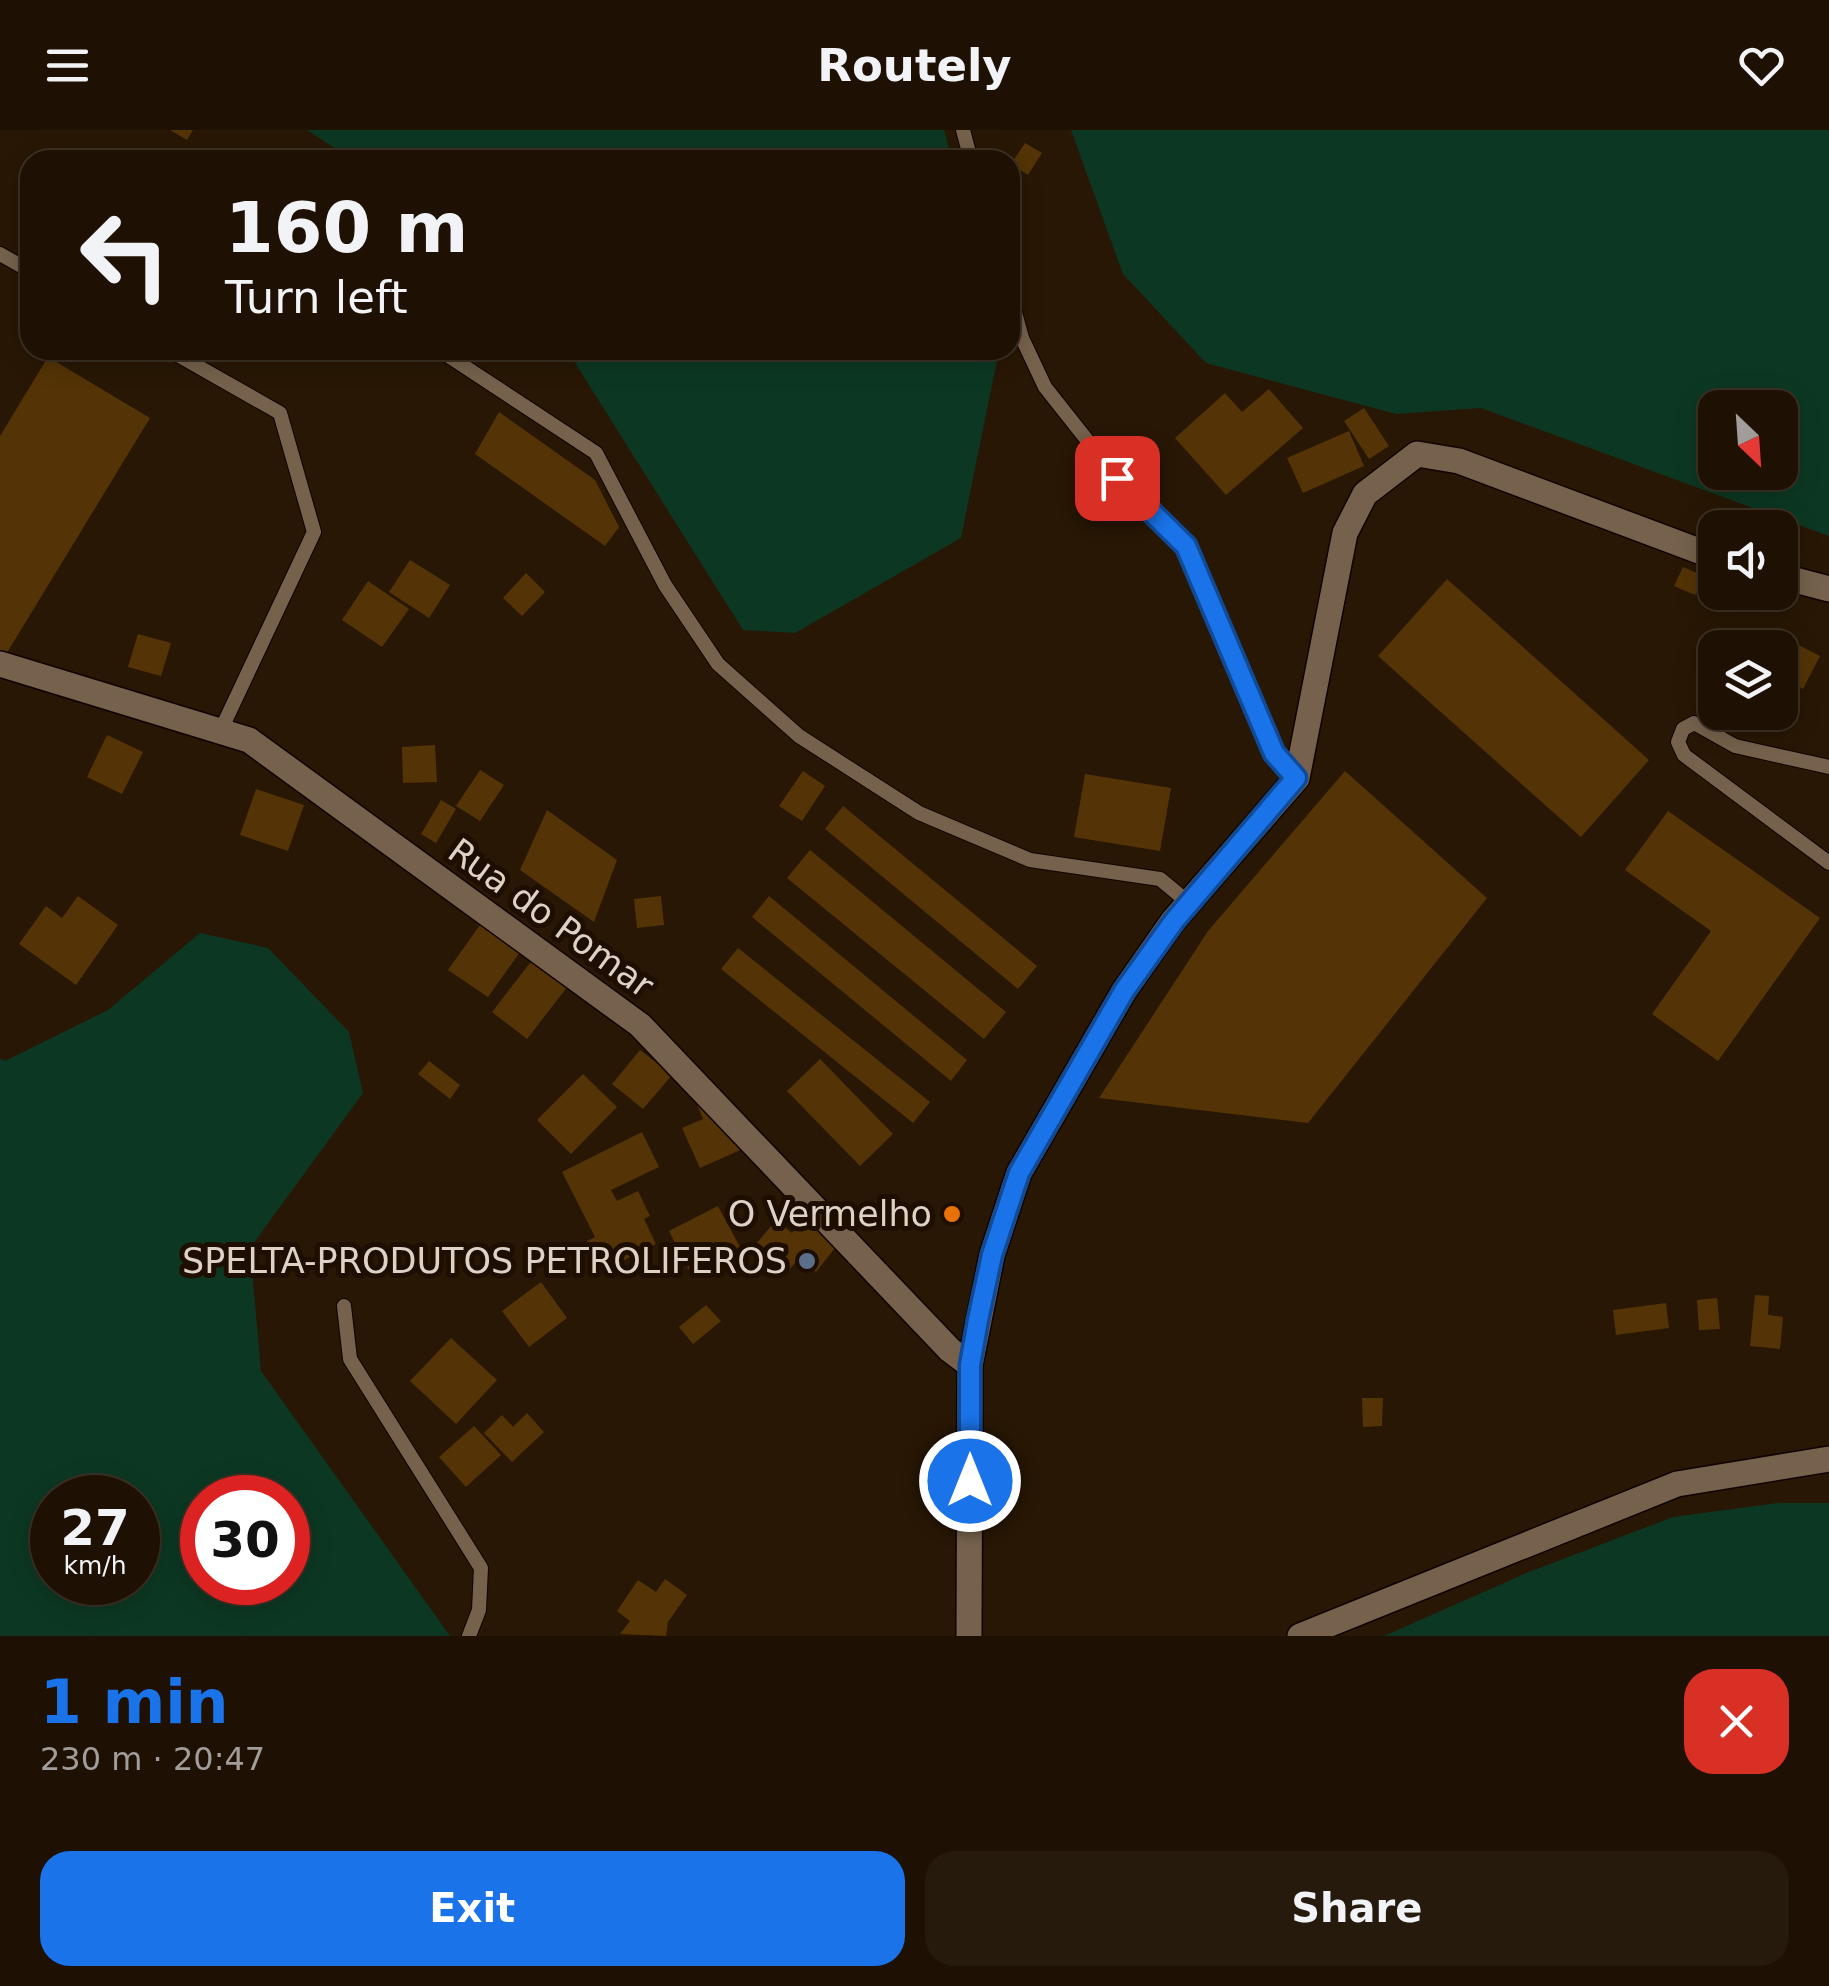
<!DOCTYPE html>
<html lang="en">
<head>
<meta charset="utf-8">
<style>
	:root { --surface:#1e1103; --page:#261a0d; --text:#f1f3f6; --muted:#a19d9a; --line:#3c3125; --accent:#1a73e8 }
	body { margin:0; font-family:"DejaVu Sans",sans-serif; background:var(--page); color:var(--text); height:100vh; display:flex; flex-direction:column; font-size:38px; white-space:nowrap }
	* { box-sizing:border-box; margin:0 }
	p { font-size:32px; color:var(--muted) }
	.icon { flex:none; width:55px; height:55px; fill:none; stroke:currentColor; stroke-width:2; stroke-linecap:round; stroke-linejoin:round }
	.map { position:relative; height:1506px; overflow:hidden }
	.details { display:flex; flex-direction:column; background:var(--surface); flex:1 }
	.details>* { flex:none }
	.guide { position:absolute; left:20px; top:20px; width:1000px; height:210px; border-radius:30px; box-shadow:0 5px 25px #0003,0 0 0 2px var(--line); background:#1e1103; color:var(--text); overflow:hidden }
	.needle { width:65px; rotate:155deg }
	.buttons { position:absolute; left:1698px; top:260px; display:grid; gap:20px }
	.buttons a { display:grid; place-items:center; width:100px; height:100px; border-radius:20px; background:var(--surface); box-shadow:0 5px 25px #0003,0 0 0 2px var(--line); font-size:50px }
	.speed { position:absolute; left:30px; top:1345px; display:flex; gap:20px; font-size:50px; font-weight:700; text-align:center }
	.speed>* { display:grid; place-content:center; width:130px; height:130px; border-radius:50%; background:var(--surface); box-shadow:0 5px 25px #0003,0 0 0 2px var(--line); line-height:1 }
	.speed small { font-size:25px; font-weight:400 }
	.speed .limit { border:15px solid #d22; background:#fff; color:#111 }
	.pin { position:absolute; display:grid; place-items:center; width:85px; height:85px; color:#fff; margin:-42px; border-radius:20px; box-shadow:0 5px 15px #0006 }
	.me { position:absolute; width:110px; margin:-55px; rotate:0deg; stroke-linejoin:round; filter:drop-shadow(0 0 8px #0008) }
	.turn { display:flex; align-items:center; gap:35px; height:210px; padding:0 40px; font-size:45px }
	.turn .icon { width:130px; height:130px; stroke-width:2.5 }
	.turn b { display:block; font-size:70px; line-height:85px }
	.round { display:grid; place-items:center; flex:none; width:105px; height:105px; border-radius:30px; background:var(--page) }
	.summary { display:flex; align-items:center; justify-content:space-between; height:170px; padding:0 40px }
	h1 { font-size:60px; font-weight:700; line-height:75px; color:var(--accent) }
	.cta { display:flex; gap:20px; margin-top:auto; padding:20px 40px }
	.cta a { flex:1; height:115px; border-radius:30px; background:var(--accent); color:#fff; font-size:40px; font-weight:700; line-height:115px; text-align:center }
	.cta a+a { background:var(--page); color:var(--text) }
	header { display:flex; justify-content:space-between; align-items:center; height:130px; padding:0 40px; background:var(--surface); font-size:45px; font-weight:700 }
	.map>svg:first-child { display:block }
	.green { fill:#0c3823; fill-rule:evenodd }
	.building { fill:#543406 }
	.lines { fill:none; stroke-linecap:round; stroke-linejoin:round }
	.lane-casing { stroke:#100300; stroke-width:16 }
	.street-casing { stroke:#100300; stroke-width:28 }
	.lane { stroke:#76624c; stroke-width:14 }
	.street { stroke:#76624c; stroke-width:25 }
	.route-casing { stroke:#114b97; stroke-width:25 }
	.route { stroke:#1a73e8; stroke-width:18 }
	.food-dot { fill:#e8710a; stroke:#1e0e00; stroke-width:4 }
	.service-dot { fill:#5c6f8a; stroke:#1e0e00; stroke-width:4 }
	.labels { text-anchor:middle; stroke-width:10; stroke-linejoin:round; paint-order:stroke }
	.street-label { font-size:35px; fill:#ded2c6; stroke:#1e0e00 }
	.poi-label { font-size:35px; fill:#ded2c6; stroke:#1e0e00; text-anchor:end }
</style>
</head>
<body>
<header><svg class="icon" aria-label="menu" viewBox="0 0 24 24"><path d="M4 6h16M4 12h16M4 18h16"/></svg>Routely<svg class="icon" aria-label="heart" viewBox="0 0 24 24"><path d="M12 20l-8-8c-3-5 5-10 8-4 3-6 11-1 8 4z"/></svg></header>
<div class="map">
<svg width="1829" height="1506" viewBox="0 0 1829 1506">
	<rect width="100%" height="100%" fill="#281704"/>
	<path class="green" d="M307,0h637l8,30h-599z
		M1071,0h758v406l-348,-128 -85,6 -190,-51 -83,-89zM1715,278h65v64h-65z
		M567,220h432l-38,188 -166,95 -52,-3z
		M200,803l68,15 81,84 14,61 -113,155 11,123 189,265h-450v-578l5,3 103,-51zM52,1368h86v84h-86zM202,1368h86v84h-86z
		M1778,1373h51v133h-445l145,-64 144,-55z"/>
	<path class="building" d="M170,0h23l-6,10z
		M1025,13l17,10 -14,22 -17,-11z
		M48,227l102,61 -145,238 -5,-3v-217z
		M1269,259l34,39 -77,67 -51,-57 50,-45 17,19z
		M1364,278l25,38 -20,13 -25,-38z
		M499,282l96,68 24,47 -14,19 -130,-92z
		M1349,301l15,35 -61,27 -16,-35z
		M410,430l40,25 -21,33 -40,-26z
		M1683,437l21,9 -9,19 -21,-9z
		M526,443l19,19 -23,24 -19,-18z
		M1447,449l202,181 -68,77 -203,-181z
		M368,451l41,28 -27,38 -40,-27z
		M138,504l33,9 -10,33 -33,-9z
		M1777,504l43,22 -17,33 -23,-12v-29h-10z
		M107,605l36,17 -21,42 -35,-17z
		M435,615l2,37 -34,1 -1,-36z
		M480,640l24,15 -24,36 -24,-15z
		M803,641l22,15 -23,35 -23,-15z
		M1345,641l142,127 -179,225 -209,-25 109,-167z
		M1085,644l86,14 -11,63 -86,-14z
		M256,659l48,16 -16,46 -48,-16z
		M441,670l15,9 -20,34 -15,-9z
		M843,676l194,160 -19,23 -193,-160z
		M547,680l70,50 -23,62 -74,-52z
		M1668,681l152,107 -102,143 -66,-47 59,-83 -86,-61z
		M810,720l196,162 -22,27 -197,-161z
		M78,766l40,29 -42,60 -57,-41 27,-38 16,12z
		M661,766l3,29 -27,3 -3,-29z
		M769,766l198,164 -16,21 -199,-164z
		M480,795l40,27 -32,45 -40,-27z
		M738,818l192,154 -17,21 -192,-154z
		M533,829l35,27 -41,53 -35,-27z
		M640,920l32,25 -29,34 -31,-25z
		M820,929l73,75 -33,32 -73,-75z
		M429,931l31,24 -10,14 -32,-25z
		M583,944l34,33 -46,47 -34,-34z
		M695,970l52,47 -47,21 -18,-40 21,-9z
		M642,1002l17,35 -48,23 6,11 21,-10 12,25 -6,3 12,25 -54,27 -15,-30 8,-4 -33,-65z
		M718,1076l22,41 -50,25 -21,-41z
		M810,1081l33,27 -27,34 -17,-14 -14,17 -33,-26 24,-29 16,13z
		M541,1152l26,36 -38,29 -27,-36z
		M1755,1165l14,1 -1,19 15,2 -3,32 -30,-3z
		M1717,1168l3,31 -21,1 -2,-30z
		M1666,1173l3,25 -53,7 -3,-25z
		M706,1175l15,16 -28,23 -14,-17z
		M451,1208l46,42 -41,44 -46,-43z
		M1362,1268h21l-1,28 -19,1z
		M527,1283l17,19 -32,30 -28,-29 18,-18 11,12z
		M474,1296l27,29 -35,32 -27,-30z
		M665,1449l22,16 -19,27 -2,14 -46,-2 10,-13 -13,-10 21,-31 18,12z"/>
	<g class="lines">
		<g class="lane-casing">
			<path id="lane" d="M963,0l8,30
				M0,124l30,17
				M1010,165l12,43 23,49 72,91 69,67 89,208 22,25
				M169,220l111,63 34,119 -94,200
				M450,227l146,96 69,132 53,79 81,72 120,77 111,47 130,19 29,24
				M1829,637l-94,-21 -41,-23 -11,6 -5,13 6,13 145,108
				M344,1176l6,53 131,209 -2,42 -10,26"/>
		</g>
		<g class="street-casing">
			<path id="street" d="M1780,446l49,13
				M0,534l249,76 391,285 310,325 20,15
				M969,1506l1,-271 22,-110 27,-82 105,-182 49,-70 124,-143 48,-245 20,-39 52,-40 42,7 256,96
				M1300,1506l377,-152 152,-25"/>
		</g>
		<use href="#lane" class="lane"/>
		<use href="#street" class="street"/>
	</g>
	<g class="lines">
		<g class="route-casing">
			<path id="route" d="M970,1351v-116l8,-45 14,-65 27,-82 105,-182 50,-70 122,-143 -22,-25 -88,-207 -69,-68"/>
		</g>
		<use href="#route" class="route"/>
	</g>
	<circle class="food-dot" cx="952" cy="1084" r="10"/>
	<circle class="service-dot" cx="807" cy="1131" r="10"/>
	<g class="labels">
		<g class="street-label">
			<text transform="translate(551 788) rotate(36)" y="12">Rua do Pomar</text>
		</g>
		<g class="poi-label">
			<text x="932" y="1096">O Vermelho</text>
			<text x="787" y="1143">SPELTA-PRODUTOS PETROLIFEROS</text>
		</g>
	</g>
</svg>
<div class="buttons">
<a><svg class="needle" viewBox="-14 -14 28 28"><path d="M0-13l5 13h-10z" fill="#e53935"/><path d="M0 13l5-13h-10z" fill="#a19d9a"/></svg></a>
<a><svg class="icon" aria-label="sound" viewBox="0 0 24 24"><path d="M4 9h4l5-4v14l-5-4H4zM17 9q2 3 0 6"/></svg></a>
<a><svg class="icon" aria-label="layers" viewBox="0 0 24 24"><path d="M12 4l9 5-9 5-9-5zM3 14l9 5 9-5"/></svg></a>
</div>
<div class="speed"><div>27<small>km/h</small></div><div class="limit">30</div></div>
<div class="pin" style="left:1117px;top:348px;background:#d93025"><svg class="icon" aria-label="arrive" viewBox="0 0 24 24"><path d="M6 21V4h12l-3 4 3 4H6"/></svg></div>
<svg class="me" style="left:970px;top:1351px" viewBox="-20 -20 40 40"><circle r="17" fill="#1a73e8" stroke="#fff" stroke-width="3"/><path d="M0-11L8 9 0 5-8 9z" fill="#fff"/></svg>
<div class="guide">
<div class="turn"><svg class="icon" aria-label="left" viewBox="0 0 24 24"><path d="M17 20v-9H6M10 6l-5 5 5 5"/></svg><div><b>160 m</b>Turn left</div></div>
</div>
</div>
<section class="details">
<div class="summary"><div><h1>1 min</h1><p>230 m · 20:47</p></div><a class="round" style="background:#d93025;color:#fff"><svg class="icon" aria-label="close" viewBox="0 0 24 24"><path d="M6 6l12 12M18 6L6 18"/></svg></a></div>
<div class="cta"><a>Exit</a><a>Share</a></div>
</section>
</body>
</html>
